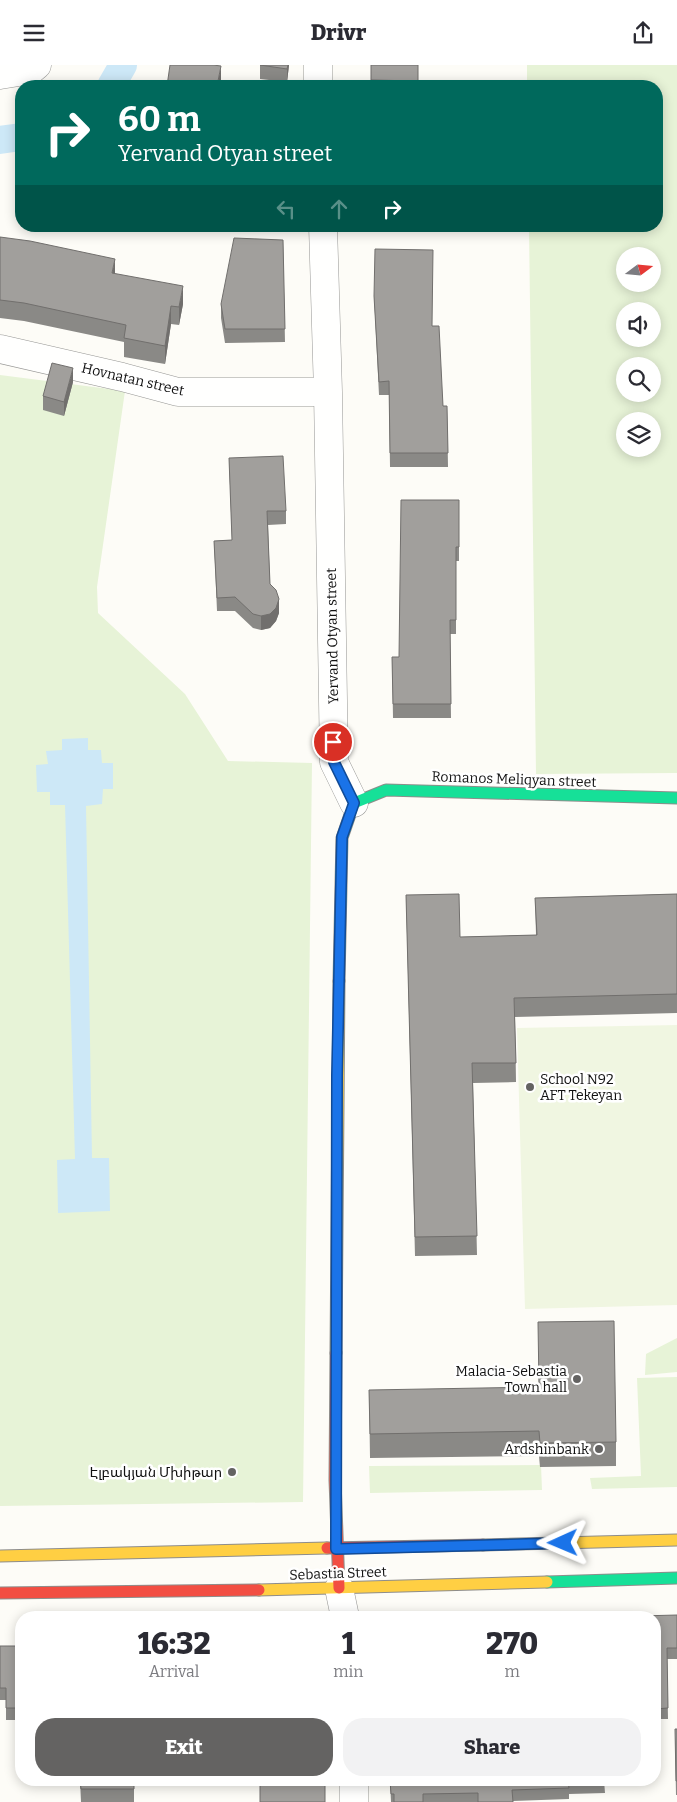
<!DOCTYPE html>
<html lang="en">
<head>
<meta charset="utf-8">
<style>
	:root { --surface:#fff; --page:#f2f2f3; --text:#2b2b33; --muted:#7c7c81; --accent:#646362 }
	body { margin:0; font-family:Bitter,"Noto Sans Armenian",serif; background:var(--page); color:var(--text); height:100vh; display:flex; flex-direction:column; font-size:19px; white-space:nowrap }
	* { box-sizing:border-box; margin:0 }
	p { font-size:16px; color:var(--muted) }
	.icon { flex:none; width:28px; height:28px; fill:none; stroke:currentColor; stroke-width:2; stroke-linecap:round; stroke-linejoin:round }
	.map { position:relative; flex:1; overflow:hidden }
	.details { position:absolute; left:15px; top:1546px; width:646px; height:175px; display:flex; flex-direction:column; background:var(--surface); border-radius:20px; box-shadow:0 2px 12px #0003 }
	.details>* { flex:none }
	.banner { position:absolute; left:15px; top:15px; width:648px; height:152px; border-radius:20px; box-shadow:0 2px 12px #0003; background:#00695c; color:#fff; overflow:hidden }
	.needle { width:32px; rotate:74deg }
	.fabs { position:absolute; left:616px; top:182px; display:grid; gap:10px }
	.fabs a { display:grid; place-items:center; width:45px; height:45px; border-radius:50%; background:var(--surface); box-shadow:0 2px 12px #0003; font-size:25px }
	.pin { position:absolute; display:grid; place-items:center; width:42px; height:42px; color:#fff; margin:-21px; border:2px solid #fff; border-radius:50%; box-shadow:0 1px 5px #0007 }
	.me { position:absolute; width:55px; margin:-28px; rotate:269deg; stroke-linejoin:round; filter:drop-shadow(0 0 4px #0008) }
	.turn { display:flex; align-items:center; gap:18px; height:105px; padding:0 20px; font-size:22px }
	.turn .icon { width:65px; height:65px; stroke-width:2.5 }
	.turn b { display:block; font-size:35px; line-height:42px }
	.lanes { display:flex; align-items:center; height:48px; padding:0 20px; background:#0003; justify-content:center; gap:25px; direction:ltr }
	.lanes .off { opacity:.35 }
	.eta { display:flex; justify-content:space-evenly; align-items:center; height:85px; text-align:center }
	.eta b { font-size:30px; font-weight:800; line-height:35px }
	.cta { display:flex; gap:10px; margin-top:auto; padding:10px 20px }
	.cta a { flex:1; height:58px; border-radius:20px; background:var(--accent); color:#fff; font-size:20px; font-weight:800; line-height:58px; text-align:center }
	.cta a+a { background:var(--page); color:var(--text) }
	header { display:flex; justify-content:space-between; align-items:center; height:65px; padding:0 20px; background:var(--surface); font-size:22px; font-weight:800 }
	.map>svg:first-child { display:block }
	.green { fill:#e7f3d7; fill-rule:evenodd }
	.pitch { fill:#f0f6e1 }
	.water { fill:#cde8f7 }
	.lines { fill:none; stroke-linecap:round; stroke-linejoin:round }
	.canal { stroke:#cde8f7; stroke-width:28 }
	.street-casing { stroke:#979795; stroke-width:29 }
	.fast-casing { stroke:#8e8d8b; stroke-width:13 }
	.slow-casing { stroke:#8e8d8b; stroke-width:13 }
	.jam-casing { stroke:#8e8d8b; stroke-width:13 }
	.street { stroke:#fffffe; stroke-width:28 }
	.fast { stroke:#16e098; stroke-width:11 }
	.slow { stroke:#ffcf43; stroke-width:11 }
	.jam { stroke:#f24e42; stroke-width:11 }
	.wall { fill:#8a8986 }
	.shaded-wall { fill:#716f6d }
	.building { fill:#a19f9c; stroke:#716f6d }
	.route-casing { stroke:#114b97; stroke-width:12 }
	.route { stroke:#1a73e8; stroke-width:9 }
	.poi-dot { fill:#646362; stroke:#fff; stroke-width:2 }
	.labels { text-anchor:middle; stroke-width:5; stroke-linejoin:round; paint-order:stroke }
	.street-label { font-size:14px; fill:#111; stroke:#fff }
	.poi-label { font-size:14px; fill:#111; stroke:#fff; text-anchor:end }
</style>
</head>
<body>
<header><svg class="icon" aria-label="menu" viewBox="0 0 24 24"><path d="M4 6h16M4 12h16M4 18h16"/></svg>Drivr<svg class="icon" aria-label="share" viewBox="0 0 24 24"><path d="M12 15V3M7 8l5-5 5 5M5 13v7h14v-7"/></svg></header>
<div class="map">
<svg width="677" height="1737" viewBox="0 0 677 1737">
	<rect width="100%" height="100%" fill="#fdfcf7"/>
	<path class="green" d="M527,0h150v708l-141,1 -7,-548h127v-140h-129zM625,191h27v28h-27zM625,246h27v28h-27zM625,301h27v28h-27zM625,356h27v28h-27z
		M0,310l125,16 -28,196 1,26 87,81 43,67 84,2 -9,739 -303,4z
		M677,1273v34l-32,3 1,-21z
		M677,1312v110l-85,2 -2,-11 51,-2 -4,-98z
		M541,1400l1,25 -172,3 -1,-27z"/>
	<path class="pitch" d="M677,960v280l-152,4 -8,-281z"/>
	<path class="water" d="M88,673v12h13l1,13h11v26h-10l-1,15 -16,2 6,352h17l1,53 -52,2 -1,-53 18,-1 -10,-354h-15v-13h-13l-1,-27 12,-1 -2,-13 16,-1v-11z"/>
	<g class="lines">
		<path class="canal" d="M111,21l12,-21
			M0,75l21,-3"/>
		<g class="street-casing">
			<path id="street" d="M318,0v21
				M0,10l31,-5 6,-5
				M323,161l5,166 6,370 20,41
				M0,284l122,28 56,15h150
				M339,1523l6,29
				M354,1715v22"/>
		</g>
		<g class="fast-casing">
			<path id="fast" d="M339,916l3,-143 12,-35 32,-13 291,8
				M547,1517l130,-4"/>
		</g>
		<g class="slow-casing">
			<path id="slow" d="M336,1288l3,-372
				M483,1480l194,-5
				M0,1491l327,-8
				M259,1525l288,-8"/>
		</g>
		<g class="jam-casing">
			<path id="jam" d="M336,1288l-1,127 4,108
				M327,1483l156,-3
				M0,1528l259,-3"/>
		</g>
		<use href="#street" class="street"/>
		<use href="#fast" class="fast"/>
		<use href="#slow" class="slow"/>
		<use href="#jam" class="jam"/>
	</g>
	<path class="wall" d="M260,0h29l-2,17 -27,-3z
		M371,0h47v21h-47z
		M0,172l115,37 68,30 -4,21 -8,-1 -6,40 -41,-7v-15l-100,-21 -24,-3z
		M283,175l2,102 -60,1 -4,-25v-14z
		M374,231l58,30 11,80h4l1,61h-58l-1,-72h-10z
		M73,317l-9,34 -21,-6v-14z
		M229,393l57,53v13l-18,1 2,59 9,29 -3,8 -6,7 -9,2 -8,-2 -18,-17h-18l-3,-70 18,-1z
		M459,435v61h-3v73h-6l1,84h-58l-1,-61h7z
		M677,829v119l-162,4 1,65 -43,1 4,172 -62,1 -9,-361 54,42 76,-2 -1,-37z
		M369,1325l247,52v24l-76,1 -1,-11 -169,2z
		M677,1550v44h-10l1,60h-13v-102z
		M21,1574v81h-15v-20h-6v-54h16z
		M677,1664v66h-1l-1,-53z
		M80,1715h54v22h-53z
		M390,1715h214l1,13 -36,1v5l-56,2v1h-122z"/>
	<path class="shaded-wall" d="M288,0h1l-2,17v-13z
		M221,1v14l-1,6h-3z
		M115,194v18l-3,-4z
		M183,221v18l-4,21v-18z
		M171,241v18l-6,40v-18z
		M73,303v14l-9,34v-14z
		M279,534v14l-3,8 -6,7 -9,2v-14z"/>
	<path class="building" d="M170,0h43l8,1 -4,20h-50z
		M260,0h28l-1,4z
		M371,0h47v16l-47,-1z
		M0,172l30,4 85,18 -3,14 71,13 -4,21 -8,-1 -6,40 -41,-8 2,-13 -102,-22 -24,-3z
		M234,173l49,2 2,89h-60l-4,-25z
		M375,184l58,1 -1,76h7l4,80h4l1,47h-58l-1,-72 -10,1 -5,-86z
		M52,298l21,5 -9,34 -21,-6z
		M283,391l3,55h-19l3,73 6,6 3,9 -3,9 -6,6 -9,2 -8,-2 -18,-17 -18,1 -3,-57 18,-1 -3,-82z
		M401,435h58v47h-3v73h-6l1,84h-58l-1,-47h7z
		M459,829l1,43 77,-2 -2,-37 142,-4v100l-163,4 2,65h-44l5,173 -62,1 -9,-342z
		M614,1256l2,121 -76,1 -1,-12 -169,3 -1,-44 170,-3 -1,-65z
		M512,1547v5h-75l-1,-3z
		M677,1550v33h-10l1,60 -13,1v-92h-54z
		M21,1574v69h-15v-20h-6v-42h16v-6z
		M675,1664h2v52h-1z
		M80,1715h54v9h-53z
		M260,1715h65v22h-65z
		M390,1715h214l1,2 -37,1 1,5 -57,2 1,12h-35v-9l-55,1v8h-29v-8h-3z"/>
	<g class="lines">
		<g class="route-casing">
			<path id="route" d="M333,677l1,20 20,41 -12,34 -5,239 -1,473 227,-6"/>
		</g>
		<use href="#route" class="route"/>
	</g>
	<g class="poi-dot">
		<circle cx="530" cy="1022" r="5"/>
		<circle cx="577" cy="1314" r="5"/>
		<circle cx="599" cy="1384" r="5"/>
		<circle cx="232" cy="1407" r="5"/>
	</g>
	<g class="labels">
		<g class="street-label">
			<text transform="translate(133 314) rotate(13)" y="5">Hovnatan street</text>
			<text transform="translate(332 571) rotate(-91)" y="5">Yervand Otyan street</text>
			<text transform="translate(514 714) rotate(2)" y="5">Romanos Meliqyan street</text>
			<text transform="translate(338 1508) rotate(-2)" y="5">Sebastia Street</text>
		</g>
		<g class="poi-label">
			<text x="540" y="1019" text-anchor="start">School N92<tspan x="540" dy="16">AFT Tekeyan</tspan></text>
			<text x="567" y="1311">Malacia-Sebastia<tspan x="567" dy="16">Town hall</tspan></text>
			<text x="589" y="1389">Ardshinbank</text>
			<text x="222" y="1412">Էլբակյան Մխիթար</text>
		</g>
	</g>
</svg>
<div class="fabs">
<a><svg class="needle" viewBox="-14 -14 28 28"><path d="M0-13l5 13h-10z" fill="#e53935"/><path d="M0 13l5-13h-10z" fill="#7c7c81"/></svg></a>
<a><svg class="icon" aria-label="sound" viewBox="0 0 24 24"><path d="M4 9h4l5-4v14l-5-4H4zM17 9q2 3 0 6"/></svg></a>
<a><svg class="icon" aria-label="search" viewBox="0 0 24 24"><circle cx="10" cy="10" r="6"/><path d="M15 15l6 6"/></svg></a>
<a><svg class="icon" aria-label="layers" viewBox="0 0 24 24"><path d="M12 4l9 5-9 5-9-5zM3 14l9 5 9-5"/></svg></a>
</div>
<div class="pin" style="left:333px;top:677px;background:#d93025"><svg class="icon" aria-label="arrive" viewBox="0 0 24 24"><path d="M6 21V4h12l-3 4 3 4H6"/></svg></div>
<svg class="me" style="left:563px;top:1478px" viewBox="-20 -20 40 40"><path d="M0-17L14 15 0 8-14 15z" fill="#1a73e8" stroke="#fff" stroke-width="4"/></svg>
<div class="banner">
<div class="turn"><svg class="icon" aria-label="right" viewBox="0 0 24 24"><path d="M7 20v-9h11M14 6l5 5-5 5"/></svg><div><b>60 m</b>Yervand Otyan street</div></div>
<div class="lanes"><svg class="icon off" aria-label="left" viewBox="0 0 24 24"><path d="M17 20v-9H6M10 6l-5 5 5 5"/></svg><svg class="icon off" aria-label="ahead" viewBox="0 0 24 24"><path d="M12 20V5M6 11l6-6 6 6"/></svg><svg class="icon" aria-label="right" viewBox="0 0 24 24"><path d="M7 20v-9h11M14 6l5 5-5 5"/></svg></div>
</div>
<section class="details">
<div class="eta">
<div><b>16:32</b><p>Arrival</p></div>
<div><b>1</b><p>min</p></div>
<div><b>270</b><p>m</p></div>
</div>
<div class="cta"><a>Exit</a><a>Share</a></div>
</section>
</div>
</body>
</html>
